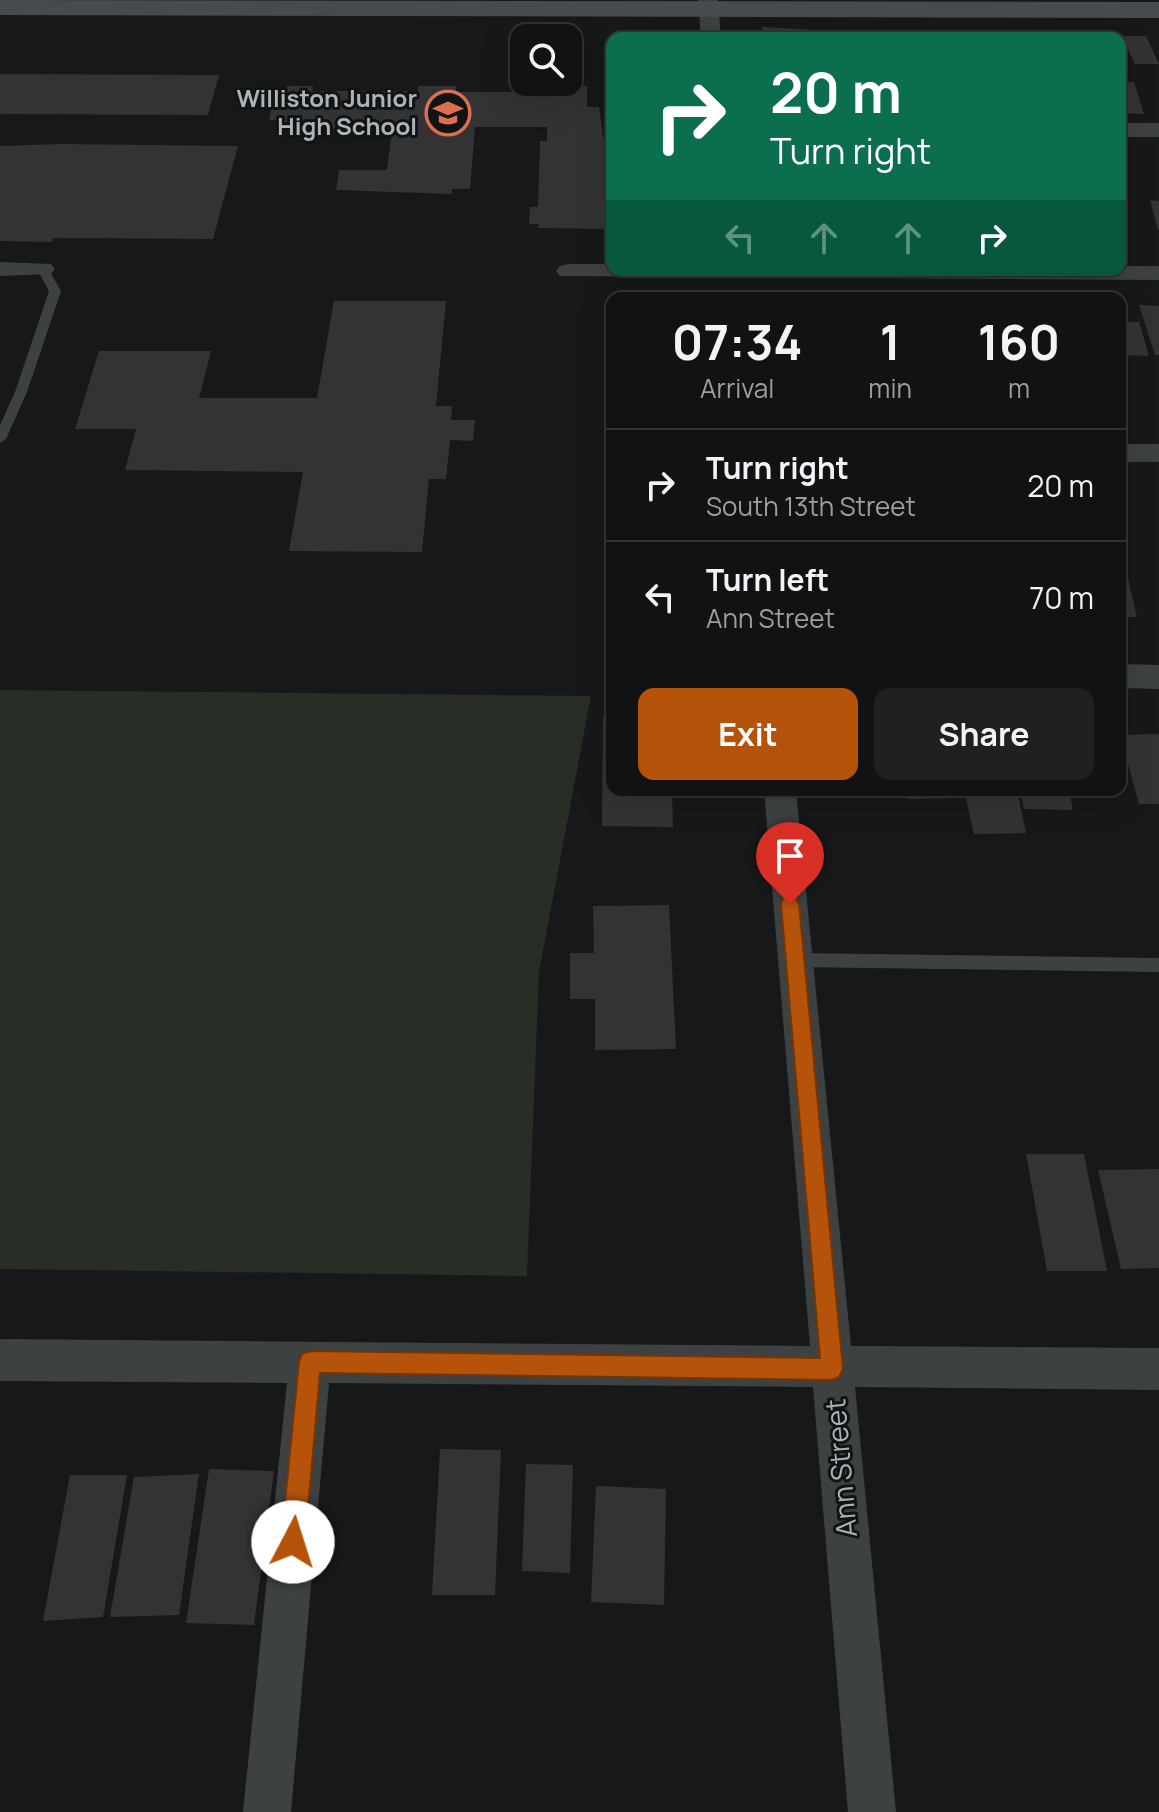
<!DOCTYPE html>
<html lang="en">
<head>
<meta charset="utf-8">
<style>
	:root { --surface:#111213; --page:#1e2021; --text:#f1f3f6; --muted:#9c9ea0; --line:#303233; --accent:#b45309 }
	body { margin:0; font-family:Manrope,sans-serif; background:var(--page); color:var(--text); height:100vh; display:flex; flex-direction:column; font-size:30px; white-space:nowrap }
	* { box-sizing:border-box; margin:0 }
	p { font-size:26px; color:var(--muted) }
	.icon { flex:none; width:44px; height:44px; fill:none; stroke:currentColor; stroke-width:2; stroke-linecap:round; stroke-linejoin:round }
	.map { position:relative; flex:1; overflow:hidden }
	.side { position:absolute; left:606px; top:292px; width:520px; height:504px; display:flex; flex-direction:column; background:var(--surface); border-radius:16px; box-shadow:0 8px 32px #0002,0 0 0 2px var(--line) }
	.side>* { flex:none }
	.guide { position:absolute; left:606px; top:32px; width:520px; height:244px; border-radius:16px; box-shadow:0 8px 32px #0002,0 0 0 2px var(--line); background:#0b6e4f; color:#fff; overflow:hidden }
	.fabs { position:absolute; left:510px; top:24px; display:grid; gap:16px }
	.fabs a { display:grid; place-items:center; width:72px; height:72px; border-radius:16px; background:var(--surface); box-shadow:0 8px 32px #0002,0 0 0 2px var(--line); font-size:40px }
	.pin { position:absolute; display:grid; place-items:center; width:68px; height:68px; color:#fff; margin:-82px -34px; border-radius:50% 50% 50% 0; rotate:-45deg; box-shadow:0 0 8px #0007 }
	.pin .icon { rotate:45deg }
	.me { position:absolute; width:88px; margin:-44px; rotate:5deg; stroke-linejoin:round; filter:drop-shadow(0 0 6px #0008) }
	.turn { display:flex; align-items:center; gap:28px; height:168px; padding:0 32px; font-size:36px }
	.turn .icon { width:104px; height:104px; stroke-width:2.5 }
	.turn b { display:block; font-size:56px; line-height:68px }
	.lanes { display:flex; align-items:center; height:76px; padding:0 32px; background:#0003; justify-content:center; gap:40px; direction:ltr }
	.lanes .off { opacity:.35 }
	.eta { display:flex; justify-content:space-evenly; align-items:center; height:136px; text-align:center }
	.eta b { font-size:48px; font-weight:700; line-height:56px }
	.button { display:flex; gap:16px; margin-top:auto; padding:16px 32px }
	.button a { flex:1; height:92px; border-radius:16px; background:var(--accent); color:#fff; font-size:32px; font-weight:700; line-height:92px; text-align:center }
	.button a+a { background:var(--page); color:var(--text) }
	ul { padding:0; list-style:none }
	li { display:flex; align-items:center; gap:24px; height:112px; padding:0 32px; border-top:2px solid var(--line) }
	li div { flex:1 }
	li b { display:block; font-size:30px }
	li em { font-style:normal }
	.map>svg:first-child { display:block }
	.green { fill:#282d26 }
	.building { fill:#333335 }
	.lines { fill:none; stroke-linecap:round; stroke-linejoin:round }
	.lane { fill:#3e4142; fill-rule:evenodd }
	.street { fill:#3e4142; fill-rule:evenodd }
	.secondary { fill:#474b4d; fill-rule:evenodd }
	.route { fill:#b45309; stroke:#753606; stroke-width:2 }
	.labels { text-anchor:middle; stroke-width:6; stroke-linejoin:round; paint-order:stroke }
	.far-poi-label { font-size:24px; font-weight:bold; fill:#abb4b7; stroke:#121314; text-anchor:end }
	.street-label { font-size:28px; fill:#abb4b7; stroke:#121314 }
</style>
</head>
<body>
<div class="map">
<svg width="1159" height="1812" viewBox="0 0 1159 1812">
	<rect width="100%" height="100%" fill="#171819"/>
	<path class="green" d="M0,690l591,6 -52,276 -12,304 -527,-7z"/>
	<path class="building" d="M762,27l54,3v8h-55z
		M1083,32l31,2 1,4h-31z
		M1122,36h24l13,28h-24z
		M0,74l219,1 -11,40 -208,-1z
		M1120,82h14l10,32 -24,-1z
		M287,86h26l-1,5h106v-5h38v6h109l1,-6h21v21h12l5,36h8v86l-74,-1 1,-4h-10l1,-17h8l2,-66h7v-14h-72l-5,62h-18v5l-116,-4 3,-20h48l5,-41h-115l2,-9h-10l3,-15h12z
		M60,144l178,2 -25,93 -160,-1 -1,4 -52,-1v-95z
		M1150,200l9,1v29h-1z
		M334,301h112l-10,105h16l-1,14h24l-2,21 -23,-1 -4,39h-17l-7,73 -133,-1 14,-79 -178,-2 11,-41h-61l24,-78h112l-12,47h118z
		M1139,305l20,1v49h-4z
		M1120,322h19l10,34 -29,-1z
		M1120,549h1l16,68h-17z
		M603,716h9v74h60l1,37 -71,-1z
		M1159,734v70h-20l-19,-69z
		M906,790h51l1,8 -51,1z
		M964,790h53l9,43 -52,1z
		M1020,790h49l4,20 -49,-1z
		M669,905l7,144 -81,1v-51h-25v-46h24l-1,-47z
		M1026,1154h58l23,117h-60z
		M1159,1169v99l-38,1 -23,-99z
		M440,1449l61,1 -6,145h-63z
		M526,1464l47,1 -3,108 -48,-2z
		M209,1469l65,2 -20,154 -68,-2z
		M199,1474l-20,141 -69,2 24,-140z
		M70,1475h57l-24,142 -60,4z
		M596,1486l70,3 -2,116 -73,-3z"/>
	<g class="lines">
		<path class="lane" d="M43,266l4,1 14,24 -34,101 -21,47 -6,4v-18l15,-33 34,-101 -12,-22z
			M795,953l364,5v14l-364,-5 -6,-2 -2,-5 2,-5z"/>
		<path class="street" d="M698,0h20l3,38h-20z
			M1120,123h39v14h-39z
			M0,262l51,2 4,5 -4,5 -51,2z
			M568,264h44v6h508v-4h39v14l-599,-4 -4,-5 4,-5z
			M1120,444h39v18h-39z
			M1120,664l39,1v24l-39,-1z
			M764,790h32l55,556 308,2v42l-304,-3 41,425h-48l-35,-425 -484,-4 -38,429h-48l44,-429 -287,-2v-42l810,7z"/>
		<path class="secondary" d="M0,0l1159,2v16l-1159,-3z"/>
	</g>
	<path class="route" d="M790,896l6,2 3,6 44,465 -4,8 -7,3 -512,-7 -15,169 -4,9 -8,3 -8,-3 -4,-9 18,-180 3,-8 8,-3 510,7 -39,-454 2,-6z"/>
	<defs>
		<g id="school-ring" transform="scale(2.3)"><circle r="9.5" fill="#121314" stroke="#db6f4e" stroke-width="1.5"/><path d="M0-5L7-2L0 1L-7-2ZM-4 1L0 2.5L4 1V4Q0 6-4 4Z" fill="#db6f4e"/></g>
	</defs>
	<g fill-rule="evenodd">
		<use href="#school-ring" x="448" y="113"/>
	</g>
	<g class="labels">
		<g class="far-poi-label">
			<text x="417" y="107">Williston Junior<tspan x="417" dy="28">High School</tspan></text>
		</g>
		<g class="street-label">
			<text transform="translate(841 1468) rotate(-95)" y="10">Ann Street</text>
		</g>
	</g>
</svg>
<div class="fabs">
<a><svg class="icon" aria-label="search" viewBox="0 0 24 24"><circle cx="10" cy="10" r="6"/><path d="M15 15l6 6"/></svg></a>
</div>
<div class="pin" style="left:790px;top:904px;background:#d93025"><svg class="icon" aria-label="arrive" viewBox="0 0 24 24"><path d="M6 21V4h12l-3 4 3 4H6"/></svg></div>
<svg class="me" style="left:293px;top:1542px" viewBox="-20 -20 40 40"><circle r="19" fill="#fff"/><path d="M0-13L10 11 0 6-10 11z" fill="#b45309"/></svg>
<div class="guide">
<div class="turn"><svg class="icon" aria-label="right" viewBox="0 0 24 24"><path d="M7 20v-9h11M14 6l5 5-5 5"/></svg><div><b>20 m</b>Turn right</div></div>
<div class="lanes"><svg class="icon off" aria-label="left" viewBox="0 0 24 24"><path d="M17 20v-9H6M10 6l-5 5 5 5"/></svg><svg class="icon off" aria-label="ahead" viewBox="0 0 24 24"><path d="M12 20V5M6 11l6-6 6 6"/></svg><svg class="icon off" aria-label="ahead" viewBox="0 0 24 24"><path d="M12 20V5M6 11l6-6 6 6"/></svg><svg class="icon" aria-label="right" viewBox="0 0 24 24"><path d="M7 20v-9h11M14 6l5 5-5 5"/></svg></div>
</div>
<section class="side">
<div class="eta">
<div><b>07:34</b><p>Arrival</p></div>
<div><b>1</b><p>min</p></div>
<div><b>160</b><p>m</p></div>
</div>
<ul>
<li><svg class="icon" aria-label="right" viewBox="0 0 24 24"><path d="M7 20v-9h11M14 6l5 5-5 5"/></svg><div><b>Turn right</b><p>South 13th Street</p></div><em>20 m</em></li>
<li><svg class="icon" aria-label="left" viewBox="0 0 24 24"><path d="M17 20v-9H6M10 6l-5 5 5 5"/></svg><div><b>Turn left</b><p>Ann Street</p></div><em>70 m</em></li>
</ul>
<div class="button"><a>Exit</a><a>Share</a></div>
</section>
</div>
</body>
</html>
